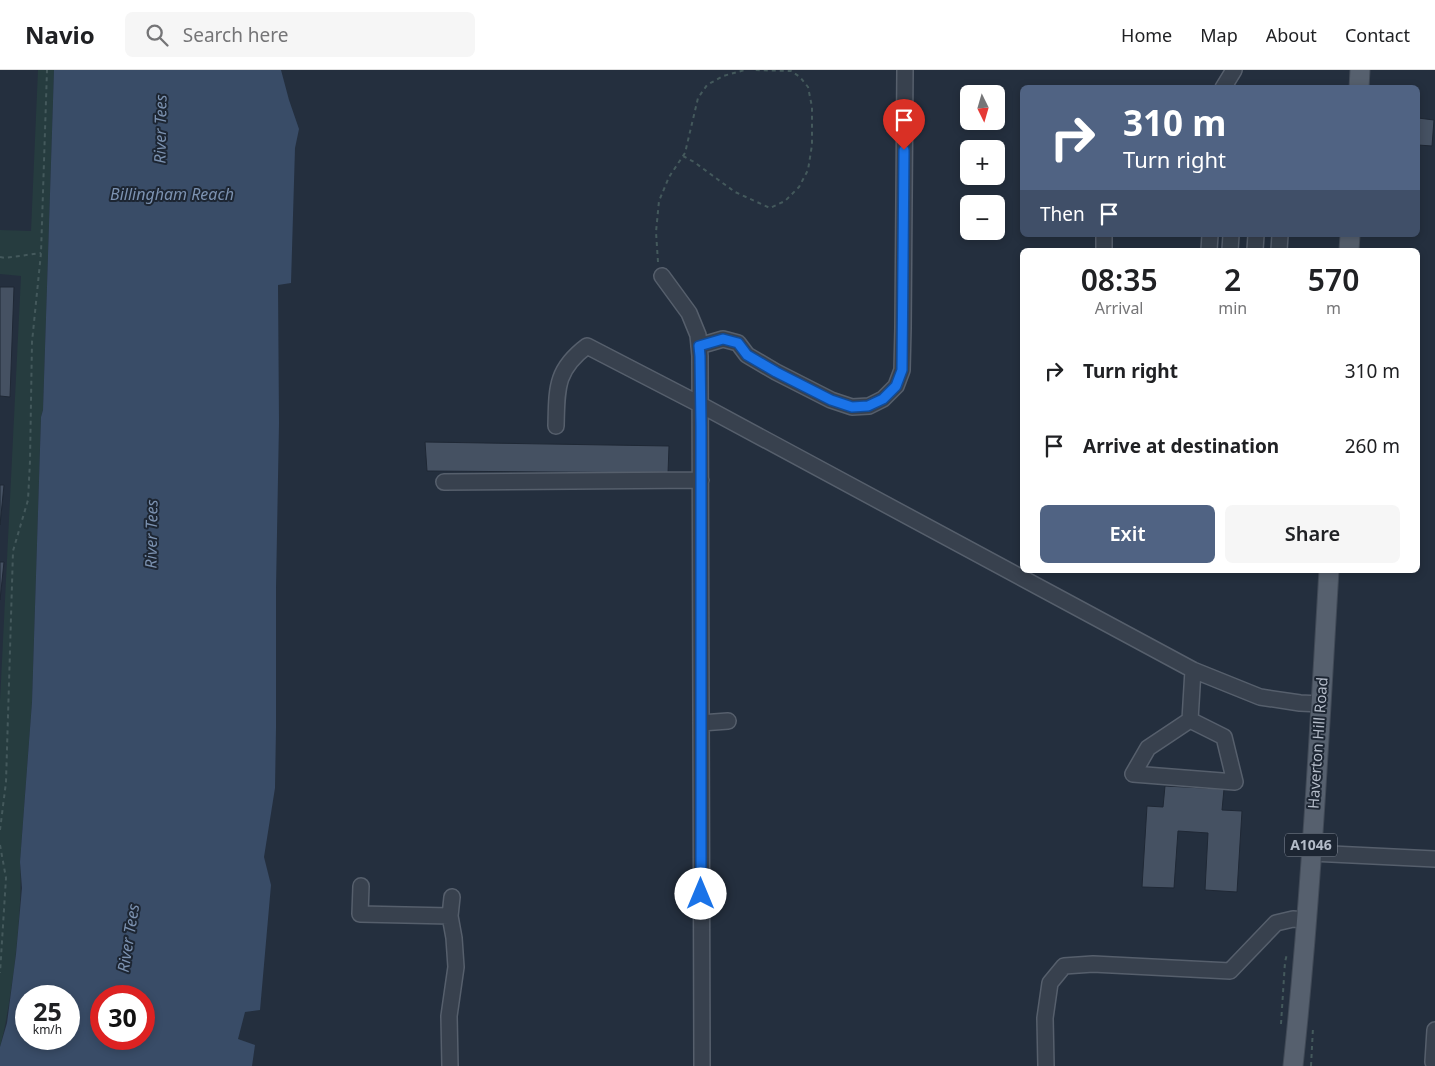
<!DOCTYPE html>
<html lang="en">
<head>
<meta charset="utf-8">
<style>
	:root { --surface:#fff; --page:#f6f6f6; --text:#202124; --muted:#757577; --line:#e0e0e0; --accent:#506383 }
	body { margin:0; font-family:"Noto Sans",sans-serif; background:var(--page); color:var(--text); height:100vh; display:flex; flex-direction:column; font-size:19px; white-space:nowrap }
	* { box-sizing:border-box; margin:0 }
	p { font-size:16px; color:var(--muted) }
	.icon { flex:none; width:28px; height:28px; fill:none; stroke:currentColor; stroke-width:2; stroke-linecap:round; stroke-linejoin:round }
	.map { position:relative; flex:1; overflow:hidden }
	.sheet { position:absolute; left:1020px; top:178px; width:400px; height:325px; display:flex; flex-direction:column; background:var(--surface); border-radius:8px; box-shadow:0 2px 8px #0003 }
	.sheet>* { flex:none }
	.top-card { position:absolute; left:1020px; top:15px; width:400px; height:152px; border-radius:8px; box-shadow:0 2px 8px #0003; background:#506383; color:#fff; overflow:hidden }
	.needle { width:32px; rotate:175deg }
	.tools { position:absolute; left:960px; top:15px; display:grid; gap:10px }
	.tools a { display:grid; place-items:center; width:45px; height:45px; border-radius:8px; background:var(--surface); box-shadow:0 2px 8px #0003; font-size:25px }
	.speed { position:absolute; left:15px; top:915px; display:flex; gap:10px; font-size:25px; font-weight:700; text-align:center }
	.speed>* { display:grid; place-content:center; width:65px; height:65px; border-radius:50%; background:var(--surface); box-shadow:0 2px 8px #0003; line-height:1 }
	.speed small { font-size:12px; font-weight:400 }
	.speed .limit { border:8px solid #d22; background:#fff; color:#111 }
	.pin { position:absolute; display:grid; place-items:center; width:42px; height:42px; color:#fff; margin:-51px -21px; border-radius:50% 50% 50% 0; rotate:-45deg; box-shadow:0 0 5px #0007 }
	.pin .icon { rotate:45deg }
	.me { position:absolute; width:55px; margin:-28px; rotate:0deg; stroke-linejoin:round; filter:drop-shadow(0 0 4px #0008) }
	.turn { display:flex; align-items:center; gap:18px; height:105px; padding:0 20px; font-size:22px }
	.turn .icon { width:65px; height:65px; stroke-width:2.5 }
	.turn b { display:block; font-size:35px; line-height:42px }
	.then { display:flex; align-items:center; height:48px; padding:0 20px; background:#0003; gap:10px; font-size:19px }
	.eta { display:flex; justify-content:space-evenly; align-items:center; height:85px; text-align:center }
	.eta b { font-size:30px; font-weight:600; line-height:35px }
	.primary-button { display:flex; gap:10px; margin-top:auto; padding:10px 20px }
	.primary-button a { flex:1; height:58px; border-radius:8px; background:var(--accent); color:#fff; font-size:20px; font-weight:600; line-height:58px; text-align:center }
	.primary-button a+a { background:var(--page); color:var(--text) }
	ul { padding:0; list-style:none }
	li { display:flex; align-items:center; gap:15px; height:75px; padding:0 20px }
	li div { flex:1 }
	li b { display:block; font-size:19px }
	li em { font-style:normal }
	header { display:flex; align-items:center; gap:30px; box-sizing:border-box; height:70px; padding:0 25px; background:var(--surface); border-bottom:1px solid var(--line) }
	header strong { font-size:24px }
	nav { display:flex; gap:28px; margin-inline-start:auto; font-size:18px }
	.search { width:350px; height:45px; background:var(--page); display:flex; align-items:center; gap:12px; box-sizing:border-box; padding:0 18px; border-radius:8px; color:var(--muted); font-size:19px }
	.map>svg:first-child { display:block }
	.green { fill:#263c3f }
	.water { fill:#394c67; fill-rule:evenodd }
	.building { fill:#455162; stroke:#1f2835 }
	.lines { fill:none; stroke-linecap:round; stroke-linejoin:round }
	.minor-casing { stroke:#565f6c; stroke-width:18 }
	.major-casing { stroke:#414a57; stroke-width:21 }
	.path { stroke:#44595c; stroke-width:2; stroke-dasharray:4 4; stroke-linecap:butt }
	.minor { stroke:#38414e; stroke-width:15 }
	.major { stroke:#56606e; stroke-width:19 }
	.route-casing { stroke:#114b97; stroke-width:12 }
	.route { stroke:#1a73e8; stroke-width:9 }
	.labels { text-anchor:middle; stroke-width:4; stroke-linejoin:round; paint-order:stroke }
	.shield { fill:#1d2633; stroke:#878f9c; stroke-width:1 }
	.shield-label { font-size:14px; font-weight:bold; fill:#b4bcc9 }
	.street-label { font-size:15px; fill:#b4bcc9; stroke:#1d2633 }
	.water-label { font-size:16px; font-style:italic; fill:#7c92b1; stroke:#1d2633 }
</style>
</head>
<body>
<header>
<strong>Navio</strong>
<div class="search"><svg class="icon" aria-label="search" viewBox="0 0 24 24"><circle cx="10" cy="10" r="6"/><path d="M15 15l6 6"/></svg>Search here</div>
<nav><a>Home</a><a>Map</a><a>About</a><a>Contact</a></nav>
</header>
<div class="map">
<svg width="1435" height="996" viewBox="0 0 1435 996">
	<rect width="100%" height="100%" fill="#242f3e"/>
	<path class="green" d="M38,0h16l-11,340 -2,7 -9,285 -12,160c2,36 -2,72 -6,108 -4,26 -7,51 -14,77v-346l21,-425 -21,-2v-44l31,1z"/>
	<path class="water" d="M54,0h227l8,30 10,29 -4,19 -4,135 -13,2 1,138 -3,165v140l-1,60 -11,69 7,28 -11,125 -15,2 -7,27 17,6 -3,21h-252v-19l7,-24 9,-69 6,-66 -2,-26 12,-160 9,-285 2,-7zM26,926h43v43h-43zM101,926h43v43h-43z"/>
	<path class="building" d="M1418,48l16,2 -2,26 -14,-1z
		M0,217h14l-4,110 -10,-1z
		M425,372l244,4 -1,27 -241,-2z
		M0,415h4l-4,40z
		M0,492h4l-4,38z
		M1165,716l59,3 -2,21 20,1 -5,81 -32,-2 3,-57 -30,-2 -4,57 -32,-1 5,-81 16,1z"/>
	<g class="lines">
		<g class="minor-casing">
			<path id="minor" d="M1223,18l11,-18
				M1104,180v-15
				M1209,180l1,-15
				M1230,180l1,-15
				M1255,180l1,-15
				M1279,180l1,-15
				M662,206l27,37 9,22 2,21 2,710
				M699,276l24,-7 15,4 9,12 29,17 55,28 21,7 17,-1 14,-7 13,-13 6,-16 1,-42 2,-258
				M556,356c1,-37 -1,-56 31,-80l114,59 492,265 67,27 40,6 21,1
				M444,412l257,-2
				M1190,650l-42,28 -15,26 102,8 -11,-45 -34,-17 3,-50
				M701,653l27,-2
				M1311,783l124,6
				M361,816l-1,28 90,2
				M1435,960l-2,32 2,3
				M450,996l-1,-50 7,-49 -2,-29 -4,-22 2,-19
				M1046,996l-1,-48 5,-35 14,-17 29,-2 137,7 46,-48 17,-4 13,1"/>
		</g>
		<g class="major-casing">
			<path id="major" d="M1359,18l1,-18
				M1349,180l1,-15
				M1293,996c18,-165 26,-331 36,-496"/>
		</g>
		<path class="path" d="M683,86l11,6 41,30 35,16 15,-7 14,-14 9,-17 4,-25v-38l-4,-20 -8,-10 -9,-6 -39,-1
			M0,187l5,1 36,-5
			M658,192l-2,-30 3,-31 10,-24 16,-24 13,-55 9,-13 16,-9 22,-6
			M0,760l6,-48 7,-231 15,-51 2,-39 2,-119 9,-89 6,-183
			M0,775l6,33 -6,95
			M1281,954l4,-62 2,-8
			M1311,996l2,-38"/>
		<use href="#minor" class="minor"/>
		<use href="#major" class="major"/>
	</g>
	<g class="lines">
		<g class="route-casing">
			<path id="route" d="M701,824v-468l-1,-70 -1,-10 24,-7 15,4 9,12 29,17 55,28 21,7 16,-1 15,-7 13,-13 6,-16 2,-220"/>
		</g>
		<use href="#route" class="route"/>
	</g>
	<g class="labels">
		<rect class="shield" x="1285" y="763.5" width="52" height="23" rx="4"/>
		<g class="shield-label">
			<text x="1311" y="780">A1046</text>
		</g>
		<g class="street-label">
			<text transform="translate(1318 673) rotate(-86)" y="5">Haverton Hill Road</text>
		</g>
		<g class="water-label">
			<text transform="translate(160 59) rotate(-89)" y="6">River Tees</text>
			<text x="172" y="130">Billingham Reach</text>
			<text transform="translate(151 464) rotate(-89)" y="6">River Tees</text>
			<text transform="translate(128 868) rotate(-81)" y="6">River Tees</text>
		</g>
	</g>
</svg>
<div class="tools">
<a><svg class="needle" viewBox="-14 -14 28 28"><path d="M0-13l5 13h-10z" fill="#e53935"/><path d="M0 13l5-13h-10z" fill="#757577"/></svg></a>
<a>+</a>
<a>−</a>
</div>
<div class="speed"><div>25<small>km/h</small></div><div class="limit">30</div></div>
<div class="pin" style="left:904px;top:80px;background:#d93025"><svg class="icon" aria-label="arrive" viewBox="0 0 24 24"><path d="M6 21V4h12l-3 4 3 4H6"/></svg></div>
<svg class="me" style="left:701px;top:824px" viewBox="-20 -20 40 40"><circle r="19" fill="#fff"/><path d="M0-13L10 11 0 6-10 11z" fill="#1a73e8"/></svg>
<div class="top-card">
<div class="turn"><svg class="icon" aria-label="right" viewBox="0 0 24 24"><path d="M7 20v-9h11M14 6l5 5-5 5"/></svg><div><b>310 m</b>Turn right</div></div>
<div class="then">Then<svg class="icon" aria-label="arrive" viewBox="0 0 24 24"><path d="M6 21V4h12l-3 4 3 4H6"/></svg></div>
</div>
<section class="sheet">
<div class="eta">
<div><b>08:35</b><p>Arrival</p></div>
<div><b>2</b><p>min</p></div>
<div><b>570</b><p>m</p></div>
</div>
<ul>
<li><svg class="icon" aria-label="right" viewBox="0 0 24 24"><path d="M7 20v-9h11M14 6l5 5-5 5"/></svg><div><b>Turn right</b></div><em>310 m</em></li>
<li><svg class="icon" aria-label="arrive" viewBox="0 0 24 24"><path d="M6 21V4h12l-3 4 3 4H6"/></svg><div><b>Arrive at destination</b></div><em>260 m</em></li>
</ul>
<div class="primary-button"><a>Exit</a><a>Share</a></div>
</section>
</div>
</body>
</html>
